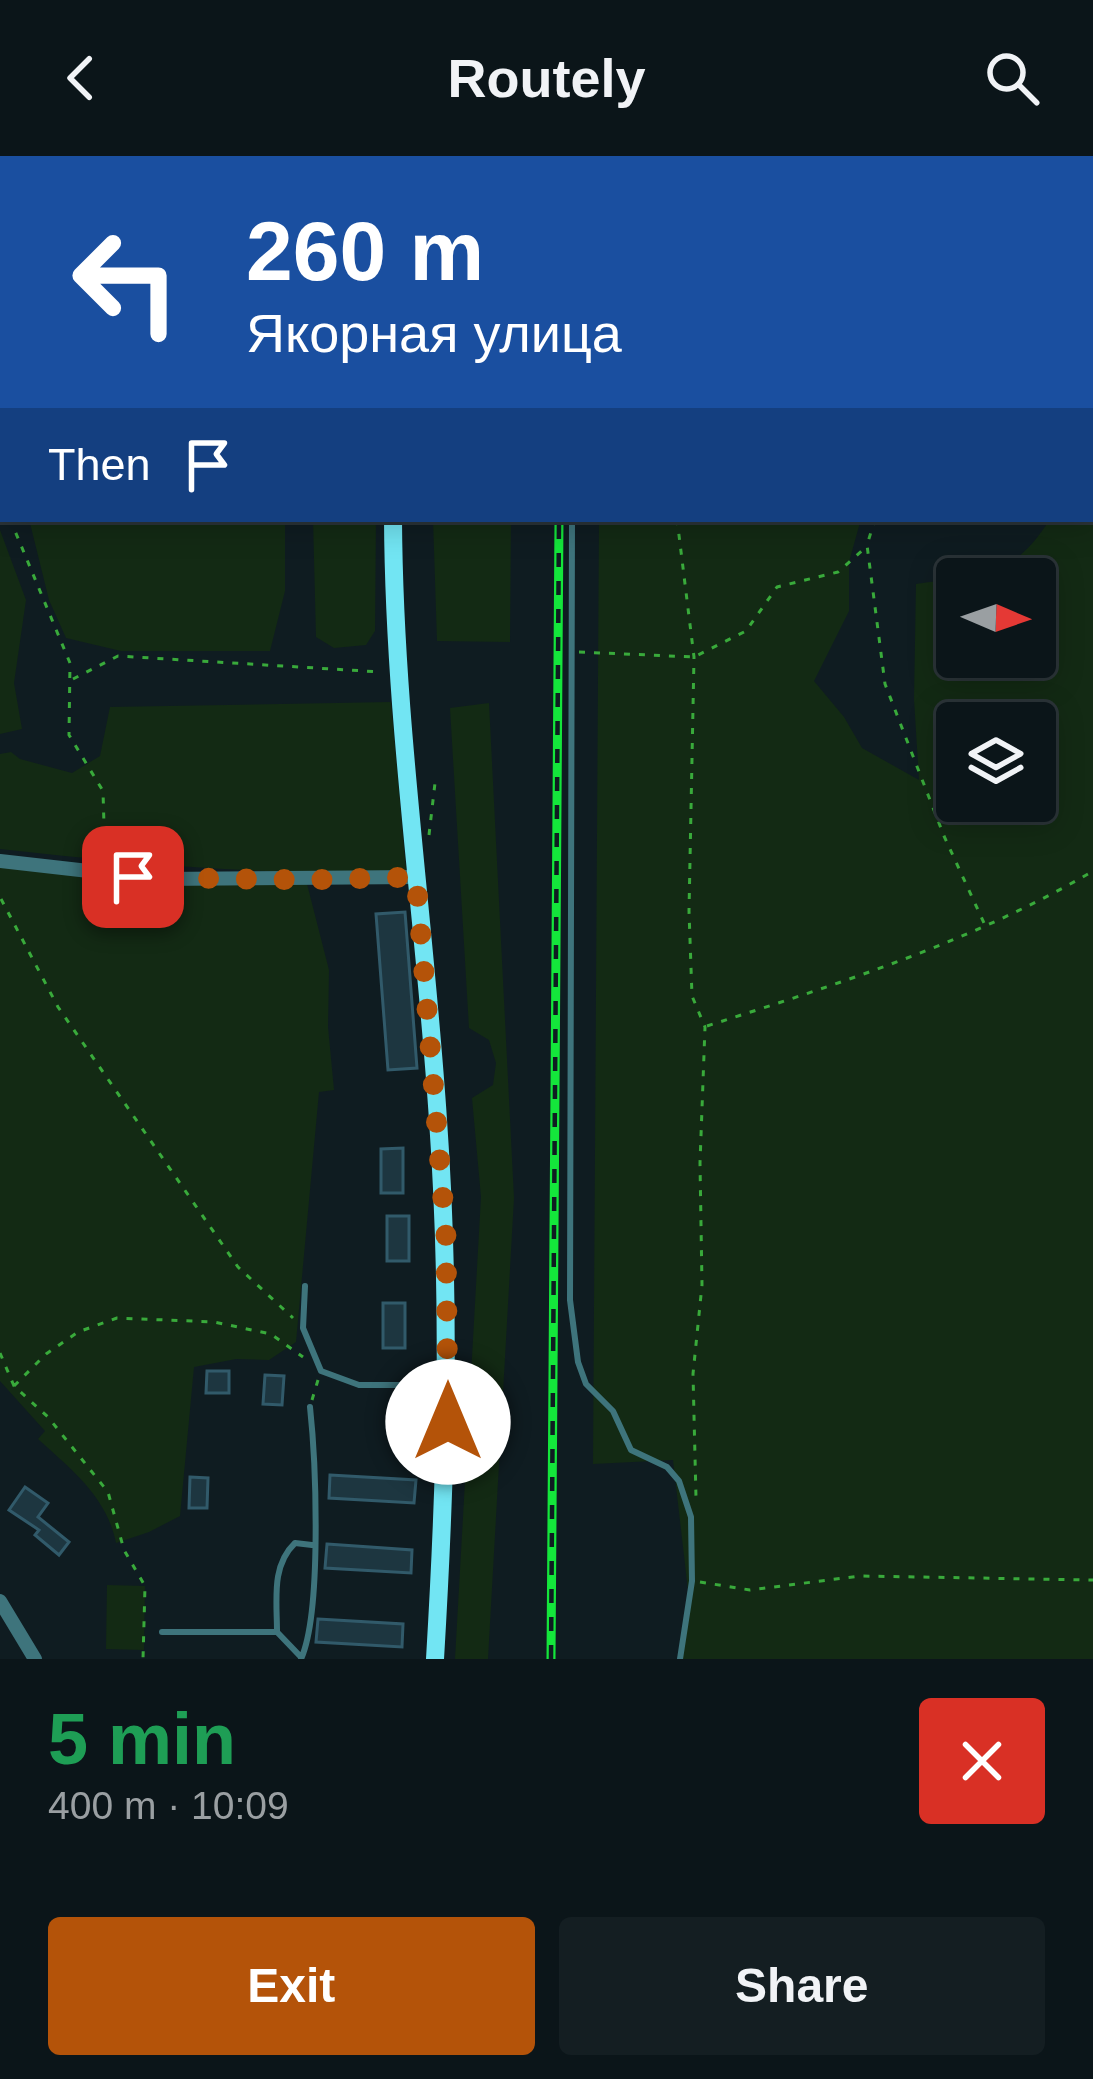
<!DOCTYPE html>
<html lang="en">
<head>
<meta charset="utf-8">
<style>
	:root { --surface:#0b1519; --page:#141e22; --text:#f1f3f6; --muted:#9a9fa2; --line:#2b3438; --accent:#b45309 }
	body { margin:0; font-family:Arial,sans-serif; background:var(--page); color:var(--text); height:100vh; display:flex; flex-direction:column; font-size:45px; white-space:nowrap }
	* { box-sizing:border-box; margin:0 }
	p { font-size:39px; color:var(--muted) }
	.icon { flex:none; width:66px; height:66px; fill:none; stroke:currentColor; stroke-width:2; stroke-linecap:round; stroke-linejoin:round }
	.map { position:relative; height:1503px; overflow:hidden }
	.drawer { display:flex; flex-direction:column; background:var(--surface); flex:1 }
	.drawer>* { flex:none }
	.guide { position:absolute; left:0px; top:0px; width:1095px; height:366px; box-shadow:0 6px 30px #0003,0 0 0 3px var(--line); background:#1a4fa0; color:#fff; overflow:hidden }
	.needle { width:78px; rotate:92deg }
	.controls { position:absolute; left:936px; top:402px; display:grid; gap:24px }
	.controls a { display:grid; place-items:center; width:120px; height:120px; border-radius:12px; background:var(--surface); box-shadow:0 6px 30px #0003,0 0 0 3px var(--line); font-size:60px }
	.pin { position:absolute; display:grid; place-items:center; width:102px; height:102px; color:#fff; margin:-51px; border-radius:24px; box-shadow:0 6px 18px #0006 }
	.me { position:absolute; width:132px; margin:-66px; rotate:0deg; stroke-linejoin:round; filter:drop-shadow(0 0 9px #0008) }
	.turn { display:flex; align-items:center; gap:42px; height:252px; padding:0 48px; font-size:54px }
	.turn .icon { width:156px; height:156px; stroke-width:2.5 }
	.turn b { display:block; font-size:84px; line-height:102px }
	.then { display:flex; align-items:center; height:114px; padding:0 48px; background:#0003; gap:24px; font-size:45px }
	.round { display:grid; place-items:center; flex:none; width:126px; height:126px; border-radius:12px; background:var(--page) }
	.overview { display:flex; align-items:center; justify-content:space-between; height:204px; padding:0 48px }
	h1 { font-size:72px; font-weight:700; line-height:90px; color:#1e9e55 }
	.cta { display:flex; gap:24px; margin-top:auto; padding:24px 48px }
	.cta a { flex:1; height:138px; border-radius:12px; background:var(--accent); color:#fff; font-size:48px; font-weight:700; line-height:138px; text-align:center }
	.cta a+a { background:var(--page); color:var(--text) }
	header { display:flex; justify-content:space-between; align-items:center; height:156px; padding:0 48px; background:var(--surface); font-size:54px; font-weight:700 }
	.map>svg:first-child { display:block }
	.green { fill:#132a14; fill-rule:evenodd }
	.building { fill:#1d3640; stroke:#315a6a; stroke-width:3 }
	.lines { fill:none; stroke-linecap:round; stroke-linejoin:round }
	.path { stroke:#39aa3b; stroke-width:3; stroke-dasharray:6 9; stroke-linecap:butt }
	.service { stroke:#3e747c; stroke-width:6 }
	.minor { stroke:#3e747c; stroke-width:14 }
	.secondary { stroke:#72e5f3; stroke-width:18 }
	.rail-casing { stroke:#14e63b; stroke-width:9 }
	.rail { stroke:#0f1c21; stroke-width:4.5; stroke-dasharray:14; stroke-linecap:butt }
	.route { stroke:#b45309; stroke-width:21; stroke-dasharray:0 37.8 }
</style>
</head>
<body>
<header><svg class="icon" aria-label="back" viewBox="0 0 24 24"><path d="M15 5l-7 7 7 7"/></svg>Routely<svg class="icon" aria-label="search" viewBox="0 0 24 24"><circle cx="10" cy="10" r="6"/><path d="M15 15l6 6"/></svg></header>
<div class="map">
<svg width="1093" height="1503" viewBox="0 0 1093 1503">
	<rect width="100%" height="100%" fill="#0f1c21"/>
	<path class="green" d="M0,0l269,3h-266v278z
		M602,0h491v277l-1,-274z
		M1093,293v1210h-413l9,-60 -16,-139 -80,4 6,-945h262l-12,43v49l-35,70 30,36 18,31 57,32 -5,-81 2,-115c64,-9 96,-4 134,-65h42zM957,423h78v78h-78zM957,567h78v78h-78z
		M29,363h256v72l-15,60h-149l-55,-13 -17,-38z
		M313,363h63l-1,112 -9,14 -32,3 -18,-11z
		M433,363h78l-1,123 -73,-1z
		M0,374l26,70 -12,83 8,46 -22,5z
		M391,546l15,168c-138,7 -269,-6 -406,-21v-95l11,-2 9,7 52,14 28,-17 10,-49z
		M489,547l25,495 -26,461h-33l26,-462 -9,-99 21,-13 3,-22 -7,-23 -20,-12 -19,-320z
		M0,705l159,18 147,1 23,90 -1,57 6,63 -15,2 -23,250 -27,18 -33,-1 -42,8 -14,149 -31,16 -33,11c-9,-46 -44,-73 -78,-104l7,-8 -45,-50z
		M107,1429l38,1 -1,64 -38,-1z"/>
	<path class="building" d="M405,756l12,156 -29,2 -12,-156z
		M403,992v45h-22v-44z
		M387,1060h22v45h-22z
		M383,1147h22v45h-22z
		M207,1215h22v22h-23z
		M265,1219l19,1 -2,29 -19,-1z
		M330,1319l86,5 -2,23 -85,-5z
		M190,1321l18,1 -1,30h-18z
		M25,1331l23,16 -10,14 31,25 -10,13 -24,-20 4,-5 -30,-20z
		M327,1388l85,6 -1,23 -86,-5z
		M318,1463l85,5 -1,23 -86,-5z"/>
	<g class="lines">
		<path class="path" d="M658,0v3
			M898,0l3,3
			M0,326l3,11
			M10,363l60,144 -1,72 34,56 2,69
			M677,363l17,138 -5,254 3,85 13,31 -5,136 2,122 -9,89 3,124
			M875,363l-8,26 18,139 59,152 40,87
			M579,496l115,5 52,-26 31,-44 61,-15 28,-25
			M73,523l45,-23 263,16
			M429,679l6,-52
			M1,743l57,108 180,260 55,51
			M707,870c131,-42 267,-85 386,-155
			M0,1197l14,33 34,31 60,75 16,58 21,36 -2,73
			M14,1230l32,-32 32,-22 39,-14 97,4 57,12 32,23
			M312,1244l6,-20
			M700,1426l50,8 110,-14 233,4"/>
		<path class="service" d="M575,3v-3
			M572,363l-2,781 8,62 8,22 27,27 18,39 36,17 12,14 12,36 1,64 -12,78
			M305,1130l-2,42 18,43 38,14h86
			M162,1476h115
			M301,1501l-24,-25c0,-32 -6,-66 18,-89l17,2
			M301,1503c21,-47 15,-196 9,-252"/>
		<path class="minor" d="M0,705l159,18 257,-2
			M0,1445l35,58"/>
		<path class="secondary" d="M396,3v-3
			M393,363c1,201 32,401 45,601 13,185 8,355 -3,539"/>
		<g class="rail-casing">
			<path id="rail" d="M561,3v-3
				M551,1503l8,-1140"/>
		</g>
		<use href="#rail" class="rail"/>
	</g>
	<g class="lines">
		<path class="route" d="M133,721l173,3 110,-3 30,359 2,186"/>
	</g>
</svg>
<div class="controls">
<a><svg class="needle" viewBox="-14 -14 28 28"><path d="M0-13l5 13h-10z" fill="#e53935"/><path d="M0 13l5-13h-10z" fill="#9a9fa2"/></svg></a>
<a><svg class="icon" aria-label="layers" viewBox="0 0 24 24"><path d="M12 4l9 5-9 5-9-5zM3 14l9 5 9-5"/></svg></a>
</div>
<div class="pin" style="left:133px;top:721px;background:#d93025"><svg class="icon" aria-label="arrive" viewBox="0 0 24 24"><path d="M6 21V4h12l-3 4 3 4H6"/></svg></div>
<svg class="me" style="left:448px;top:1266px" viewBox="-20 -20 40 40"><circle r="19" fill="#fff"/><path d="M0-13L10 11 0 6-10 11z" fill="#b45309"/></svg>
<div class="guide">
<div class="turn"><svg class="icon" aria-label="left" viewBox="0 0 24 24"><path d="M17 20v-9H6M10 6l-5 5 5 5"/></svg><div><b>260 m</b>Якорная улица</div></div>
<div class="then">Then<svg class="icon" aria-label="arrive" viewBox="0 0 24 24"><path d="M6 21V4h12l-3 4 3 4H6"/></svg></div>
</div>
</div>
<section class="drawer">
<div class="overview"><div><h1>5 min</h1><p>400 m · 10:09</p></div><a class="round" style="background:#d93025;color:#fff"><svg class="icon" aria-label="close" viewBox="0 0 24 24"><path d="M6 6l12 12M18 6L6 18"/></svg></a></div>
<div class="cta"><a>Exit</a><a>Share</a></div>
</section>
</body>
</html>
